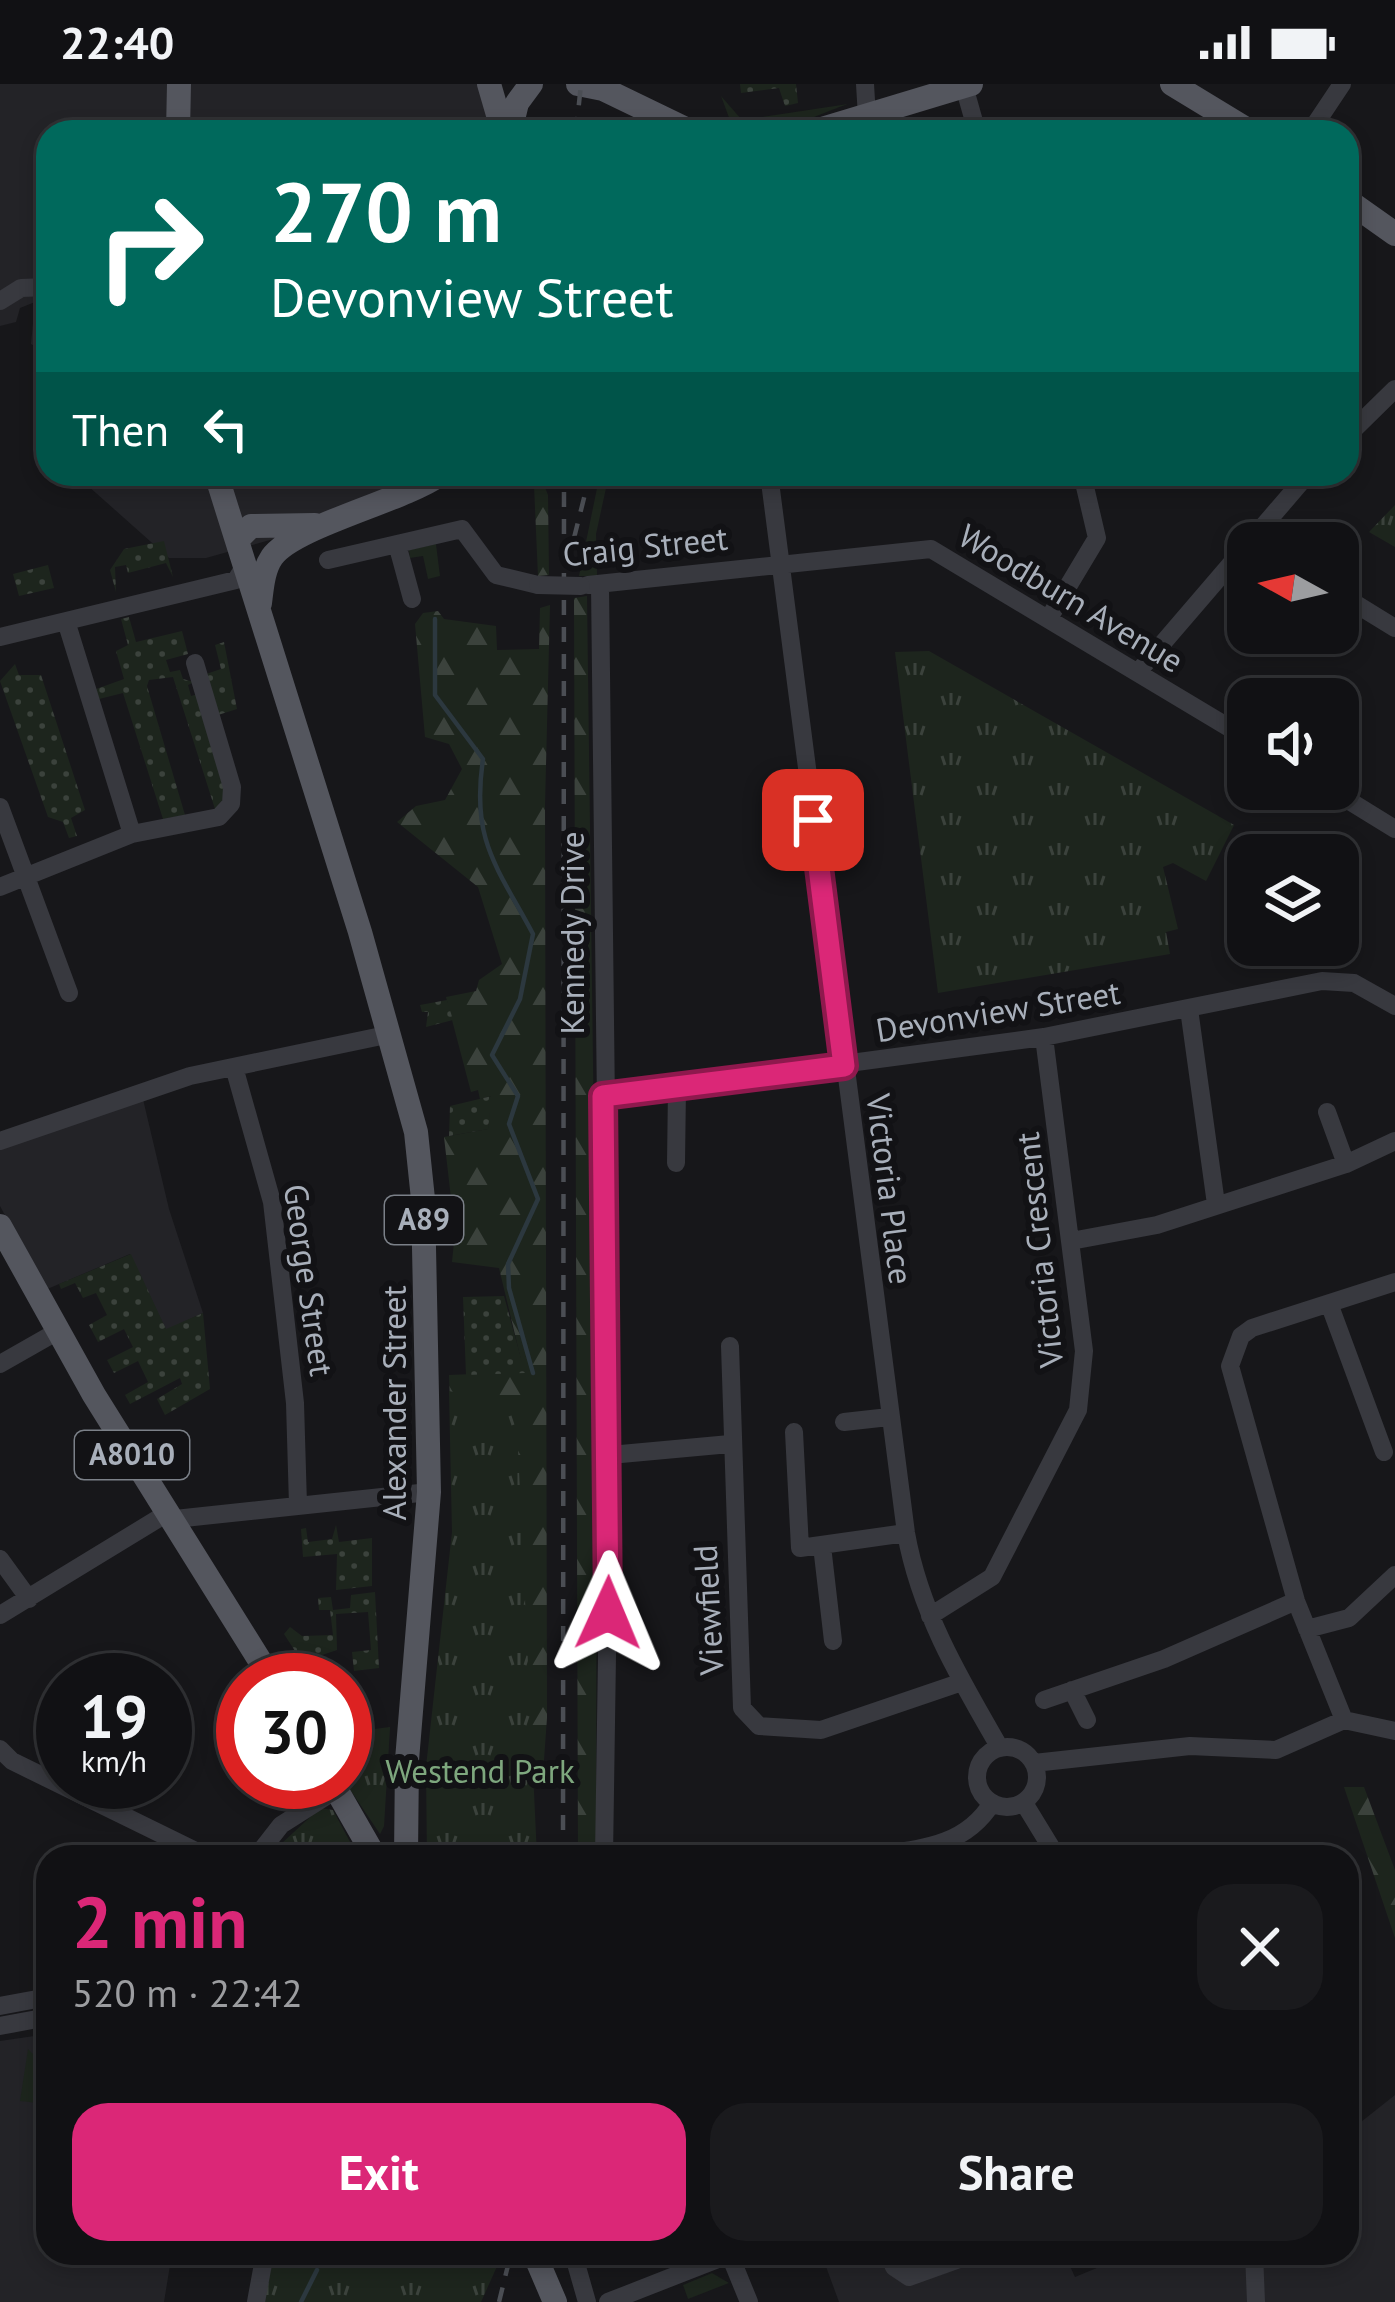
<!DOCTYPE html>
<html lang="en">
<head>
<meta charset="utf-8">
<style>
	:root { --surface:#111114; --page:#1a1a1d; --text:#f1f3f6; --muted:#9c9da0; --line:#303134; --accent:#db2777 }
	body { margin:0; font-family:"PT Sans",sans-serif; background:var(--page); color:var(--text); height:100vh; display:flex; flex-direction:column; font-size:45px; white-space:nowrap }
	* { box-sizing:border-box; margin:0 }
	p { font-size:39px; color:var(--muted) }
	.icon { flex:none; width:66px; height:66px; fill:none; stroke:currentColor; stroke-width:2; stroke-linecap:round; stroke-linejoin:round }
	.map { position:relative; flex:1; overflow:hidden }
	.drawer { position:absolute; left:36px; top:1761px; width:1323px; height:420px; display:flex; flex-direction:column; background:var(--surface); border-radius:36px; box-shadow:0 6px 18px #0003,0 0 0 3px var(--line) }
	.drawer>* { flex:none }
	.top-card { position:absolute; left:36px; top:36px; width:1323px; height:366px; border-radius:36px; box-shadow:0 6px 18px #0003,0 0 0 3px var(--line); background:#00695c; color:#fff; overflow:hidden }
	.needle { width:78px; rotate:278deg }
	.tools { position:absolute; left:1227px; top:438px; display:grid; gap:24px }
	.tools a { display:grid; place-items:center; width:132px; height:132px; border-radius:24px; background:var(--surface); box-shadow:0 6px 18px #0003,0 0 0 3px var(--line); font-size:60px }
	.speed { position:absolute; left:36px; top:1569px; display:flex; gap:24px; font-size:60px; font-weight:700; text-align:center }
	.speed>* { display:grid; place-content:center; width:156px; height:156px; border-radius:50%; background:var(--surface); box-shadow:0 6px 18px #0003,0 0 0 3px var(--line); line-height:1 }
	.speed small { font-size:30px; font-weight:400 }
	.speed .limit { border:18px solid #d22; background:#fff; color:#111 }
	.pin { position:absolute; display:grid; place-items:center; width:102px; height:102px; color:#fff; margin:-51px; border-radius:24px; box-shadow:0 6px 18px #0006 }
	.me { position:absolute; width:132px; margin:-66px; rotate:1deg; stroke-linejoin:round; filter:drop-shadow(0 0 9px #0008) }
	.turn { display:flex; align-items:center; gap:42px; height:252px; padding:0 36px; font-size:54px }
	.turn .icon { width:156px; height:156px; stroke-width:2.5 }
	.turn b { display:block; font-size:84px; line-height:102px }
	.then { display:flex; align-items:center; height:114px; padding:0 36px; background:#0003; gap:24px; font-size:45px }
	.round { display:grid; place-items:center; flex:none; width:126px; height:126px; border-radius:36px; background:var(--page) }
	.summary { display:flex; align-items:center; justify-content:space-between; height:204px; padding:0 36px }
	h1 { font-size:72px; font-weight:800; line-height:90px; color:var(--accent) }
	.button { display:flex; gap:24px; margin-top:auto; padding:24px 36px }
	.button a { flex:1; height:138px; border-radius:36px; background:var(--accent); color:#fff; font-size:48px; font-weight:800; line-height:138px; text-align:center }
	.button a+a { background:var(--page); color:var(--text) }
	.status { display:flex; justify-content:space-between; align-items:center; height:84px; padding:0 60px; background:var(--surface); direction:ltr }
	.status svg { height:33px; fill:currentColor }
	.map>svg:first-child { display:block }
	.built { fill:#232327 }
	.grass { fill:#1d251d }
	.forest { fill:url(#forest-firs) }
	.park { fill:url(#park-tufts) }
	.garden { fill:url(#garden-dots) }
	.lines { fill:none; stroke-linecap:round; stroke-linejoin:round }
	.stream { stroke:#2c383f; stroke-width:4.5 }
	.minor { stroke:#38393f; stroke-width:18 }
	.major { stroke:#54565e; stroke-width:24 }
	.rail { stroke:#4b4e54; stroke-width:4.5; stroke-dasharray:15 12; stroke-linecap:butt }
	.minor-bridge { stroke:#38393f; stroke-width:18 }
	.route-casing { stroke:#8e194d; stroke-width:30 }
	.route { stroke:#db2777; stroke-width:21 }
	.labels { text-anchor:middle; stroke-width:12; stroke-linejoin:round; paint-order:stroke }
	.shield { fill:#121215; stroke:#7b8088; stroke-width:3 }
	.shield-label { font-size:30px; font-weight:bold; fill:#a8afba }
	.street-label { font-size:33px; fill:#a8afba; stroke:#121215 }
	.park-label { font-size:33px; fill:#7ea77e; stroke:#121215 }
</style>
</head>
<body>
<div class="status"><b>22:40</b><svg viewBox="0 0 49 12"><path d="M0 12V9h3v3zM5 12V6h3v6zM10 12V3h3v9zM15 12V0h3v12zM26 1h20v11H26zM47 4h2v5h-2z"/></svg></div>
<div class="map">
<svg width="1395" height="2218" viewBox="0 0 1395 2218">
	<defs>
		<pattern id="forest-firs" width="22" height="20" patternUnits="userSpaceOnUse" patternTransform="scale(3)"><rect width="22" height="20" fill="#1d251d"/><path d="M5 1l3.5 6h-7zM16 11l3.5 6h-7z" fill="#3b423c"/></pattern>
		<pattern id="park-tufts" width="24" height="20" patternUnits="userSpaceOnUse" patternTransform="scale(3)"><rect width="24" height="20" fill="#1d251d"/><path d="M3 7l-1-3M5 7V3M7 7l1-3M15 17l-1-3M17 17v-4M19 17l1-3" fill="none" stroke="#3b423c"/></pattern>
		<pattern id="garden-dots" width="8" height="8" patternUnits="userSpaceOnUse" patternTransform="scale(3)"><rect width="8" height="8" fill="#1d251d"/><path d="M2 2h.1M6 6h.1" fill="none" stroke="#3b423c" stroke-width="1.8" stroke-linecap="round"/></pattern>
	</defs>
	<rect width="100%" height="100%" fill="#17171a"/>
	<path class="built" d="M0,0h489l14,48h-455v222l-17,-10 4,-42 -15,6 -4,14 -16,4z
		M84,390h355l-112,50 -121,34h-37l-82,-73z
		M142,1011l27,114 34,104 -37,17 -36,-76 -85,36 -45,-84v-57z
		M48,1950v219h124l-8,49h-164v-261z
		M1395,2011v207h-556l-18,-49h243l11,24 58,-24h214v-120z"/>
	<path class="grass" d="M721,12l21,24 106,-16c-30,10 -89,41 -117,19z
		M436,460l4,32 -12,3 -5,-23 -13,2 -1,-8z
		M48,1950v70l-28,-3 8,-52 6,6 12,-6z
		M712,2189l17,10 -41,16 -5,-14z"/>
	<path class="forest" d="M600,390h9l-13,60 1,42h-18z
		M534,401h10l4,10 1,80 -11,1z
		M587,512l10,783 -1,478h-18l-4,-1259z
		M550,521l-5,200 2,913 -5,70 -14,1 -23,-374 -55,-13 -1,-27 75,-3 -25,-104 -47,-6 3,-29 -11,-96 44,-8 3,-33 -11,3 -2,-9 -7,2 -25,-95 30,-6 3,-11 23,-16 -24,-77 -81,-65 19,-16 29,-6 17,-31 -13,-25 -24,-7 -10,-113 8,-11 15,-2 6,8 52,7 1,24 42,-1 1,-41z
		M1344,1703h20l31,83v68z"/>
	<path class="park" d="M1395,421v42l-26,-15z
		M929,567l305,174 -28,56 -33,-18 -10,4 15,62 -12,3 4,22 -232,39 -43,-341z
		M449,1307l67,15 21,451h-110l-1,-90 26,-235z
		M390,1643l-6,99 -4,8 -35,-52v-49z
		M320,1724l13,2 25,47h-91z
		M272,2169h231l-22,49h-218z"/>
	<path class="garden" d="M740,0h56l2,19 -13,3 -6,-18 -38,5z
		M164,457l9,36 -7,-14 -38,10 -2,-8 -11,2 1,25 -6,-22 14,-21z
		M48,481l6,23 -35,8 -6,-22z
		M129,533l7,25 46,-11 6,23 -22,6 4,12 10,-2 3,9 11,3 -6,3 3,11 7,-2 28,93 -1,11 -10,11 -42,-132 -24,3 -2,6 38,129 -22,4 -40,-126 -24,6 -3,-10 28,-10 -8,-28 12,-6 -7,-26z
		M224,558l13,67 -19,6 -12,-41 15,-5 -6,-24z
		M15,580l4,11h22l44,135 -14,8 6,18 -8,2 -6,-16 -15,-5 -48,-136z
		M447,916l6,20 -27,7 2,-15h-6l-2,-7z
		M492,1012l-4,33 -39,7 1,-30z
		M131,1170l35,75 37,-16 7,76 -45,26 -8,-16 25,-15 -2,-6 -50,26 -5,-9 23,-13 -10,-21 -24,12 -7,-13 26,-13 -9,-18 -26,13 -9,-17 18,-10 -11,-22 -13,5 -8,-15 -14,6 -2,-5z
		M504,1212l21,77 -59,2 -3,-78z
		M336,1441l3,17 33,-4v48l-36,4 1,-36 -34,3 -2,-28 5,-1 2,14 24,-3z
		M375,1508l4,76 -25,3 -2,-19 19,-2 -3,-38 -32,2 1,36 -51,17 -2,-4 13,-9 -13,-20 6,-7 12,9 31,-1 -3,-25h-11l-1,-12 13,-1 2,13 17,-2 1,-13z"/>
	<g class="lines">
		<path class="stream" d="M435,535v76l48,64c-12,81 13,106 50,175l-13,65 -28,56 26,41 -9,28 29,75 -30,65 1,24 24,85
			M301,2218l16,-32"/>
		<path class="minor" d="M865,0l2,33
			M964,2l13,46
			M67,43v5
			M1284,46l13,2
			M1310,48l32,-48
			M0,217l21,-13 27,-1
			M1347,352l48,-47
			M769,390l137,1059c14,79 54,146 94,215
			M397,460l15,55
			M328,476l134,-31 34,46 42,10
			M588,501l343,-36 317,190
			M600,501l10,870 -6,402
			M1338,509l57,35
			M1049,534l48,-80 -15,-64
			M66,537l66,213
			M0,553l236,-57 8,-13
			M1138,588l170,-198
			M1330,705l65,40
			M0,723l69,186
			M0,803l132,-53 87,-17 12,-13 1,-17 -37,-124
			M1189,925l27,195
			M234,983l38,135 23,201 3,102
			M603,1012l441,-59 278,-56 32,2 41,23
			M1327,1028l19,52
			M0,1057l190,-65 201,-42
			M676,1079l1,-75
			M1071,1157l86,-16 189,-61 49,-23
			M1330,1222l54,146
			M730,1262l12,362 17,18 62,4 141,-48
			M0,1280l58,-33
			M844,1338l45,-5
			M794,1348l6,116 106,-15
			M610,1371l120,-11
			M175,1435l254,-27
			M822,1462l11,95
			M0,1475l29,40
			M0,1531l169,-103
			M930,1532l62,-39 86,-167 6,-59 -40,-314
			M1307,1545l42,-11 46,-43
			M1072,1606l15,30
			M1044,1616l120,-41 132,-58
			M1344,1636l-48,-119 -66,-235 11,-30 11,-8 143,-46
			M1344,1636l51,11
			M977 1693a30 30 0 1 1 60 0a30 30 0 1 1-60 0Z
			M0,1665l12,12 196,96
			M1034,1679l156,-17 86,4 68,-30
			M1024,1719l33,54
			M256,1773l25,-32 55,-35
			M863,1773c50,-8 100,-7 129,-54
			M1347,1906l5,26 -5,20
			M0,1922l48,-9
			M0,1942l48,-9
			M573,2169l14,49
			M729,2169l20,49
			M888,2169l6,14 15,10 67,-24
			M1254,2169l2,49
			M256,2218l9,-49
			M608,2218l125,-49"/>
		<path class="major" d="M489,0l14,48
			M578,0l25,5 89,43
			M1172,0l79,48
			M178,48l1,-48
			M510,48l7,-29 14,-19
			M812,48l159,-48
			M1347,116l48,34
			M216,390l144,458 56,200 7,67 6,293 -22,268 -1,97
			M238,455l13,-13 64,-1
			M260,519c2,-16 3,-33 12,-46 22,-31 128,-55 169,-83
			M0,1142l94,169 178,285
			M332,1698l43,75
			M534,2169l21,49"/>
		<path class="rail" d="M576,48l5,-48
			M574,454l16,-64
			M563,1773l1,-1383
			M499,2218l12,-49"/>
		<path class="minor-bridge" d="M538,501l43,1"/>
	</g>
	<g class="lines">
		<g class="route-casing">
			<path id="route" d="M608,1529l-5,-517 241,-30 -31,-246"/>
		</g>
		<use href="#route" class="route"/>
	</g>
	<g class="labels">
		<g class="shield">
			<rect x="385" y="1112" width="78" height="48" rx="9"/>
			<rect x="75" y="1347" width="114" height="48" rx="9"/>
		</g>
		<g class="shield-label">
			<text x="424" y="1146">A89</text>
			<text x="132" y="1381">A8010</text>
		</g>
		<g class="street-label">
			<text transform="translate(645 462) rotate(-6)" y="12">Craig Street</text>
			<text transform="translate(1071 514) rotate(31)" y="12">Woodburn Avenue</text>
			<text transform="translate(572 849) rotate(-90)" y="12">Kennedy Drive</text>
			<text transform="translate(998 927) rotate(-9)" y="12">Devonview Street</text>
			<text transform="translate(890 1105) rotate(83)" y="12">Victoria Place</text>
			<text transform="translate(1039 1166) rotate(-96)" y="12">Victoria Crescent</text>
			<text transform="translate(309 1196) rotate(82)" y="12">George Street</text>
			<text transform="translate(394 1319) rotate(-90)" y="12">Alexander Street</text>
			<text transform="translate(708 1526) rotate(-93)" y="12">Viewfield</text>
		</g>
		<g class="park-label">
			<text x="480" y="1699">Westend Park</text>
		</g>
	</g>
</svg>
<div class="tools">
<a><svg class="needle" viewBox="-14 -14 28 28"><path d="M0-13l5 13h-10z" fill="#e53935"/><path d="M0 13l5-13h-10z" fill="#9c9da0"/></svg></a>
<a><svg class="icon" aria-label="sound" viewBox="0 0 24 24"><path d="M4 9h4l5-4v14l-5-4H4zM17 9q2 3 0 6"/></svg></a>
<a><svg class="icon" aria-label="layers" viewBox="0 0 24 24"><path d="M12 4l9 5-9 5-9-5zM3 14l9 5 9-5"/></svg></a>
</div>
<div class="speed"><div>19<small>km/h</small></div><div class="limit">30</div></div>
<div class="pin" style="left:813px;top:736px;background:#d93025"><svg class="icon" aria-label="arrive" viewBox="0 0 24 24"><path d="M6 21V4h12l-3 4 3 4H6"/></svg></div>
<svg class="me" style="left:608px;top:1529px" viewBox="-20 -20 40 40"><path d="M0-17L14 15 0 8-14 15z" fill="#db2777" stroke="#fff" stroke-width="4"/></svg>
<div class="top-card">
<div class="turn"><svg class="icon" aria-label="right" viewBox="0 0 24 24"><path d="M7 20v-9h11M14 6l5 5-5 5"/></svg><div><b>270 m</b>Devonview Street</div></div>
<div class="then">Then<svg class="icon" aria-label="left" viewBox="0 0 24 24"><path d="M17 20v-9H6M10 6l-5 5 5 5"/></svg></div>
</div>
<section class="drawer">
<div class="summary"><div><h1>2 min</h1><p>520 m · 22:42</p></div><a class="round"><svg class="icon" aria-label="close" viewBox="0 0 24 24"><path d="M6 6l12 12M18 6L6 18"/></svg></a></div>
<div class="button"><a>Exit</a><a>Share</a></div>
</section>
</div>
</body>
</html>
